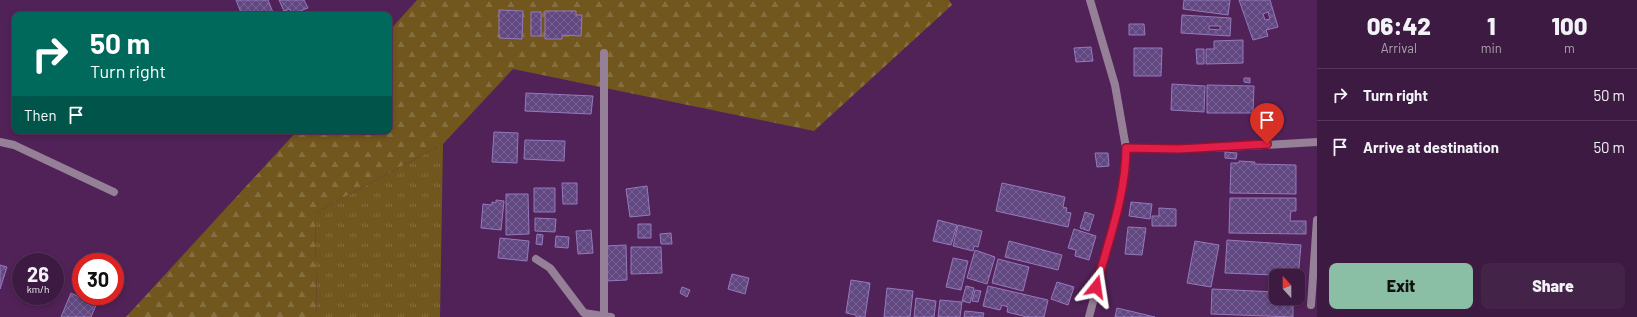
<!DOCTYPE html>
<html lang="en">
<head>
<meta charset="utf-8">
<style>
	:root { --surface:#3d1a41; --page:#442348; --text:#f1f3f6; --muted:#ada1b1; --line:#56385a; --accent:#8abfa5 }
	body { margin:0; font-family:Barlow,sans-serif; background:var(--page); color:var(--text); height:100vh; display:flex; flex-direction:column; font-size:15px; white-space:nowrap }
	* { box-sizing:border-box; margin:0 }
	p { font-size:13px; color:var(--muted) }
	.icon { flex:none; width:22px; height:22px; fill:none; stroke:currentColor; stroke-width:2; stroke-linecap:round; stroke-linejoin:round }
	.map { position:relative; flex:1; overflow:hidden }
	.details { display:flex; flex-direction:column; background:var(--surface); width:320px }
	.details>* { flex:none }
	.banner { position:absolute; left:12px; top:12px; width:380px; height:122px; border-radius:8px; box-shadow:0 2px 6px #0003,0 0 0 1px var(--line); background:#00695c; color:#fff; overflow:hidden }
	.needle { width:26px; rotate:339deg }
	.tools { position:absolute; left:1269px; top:269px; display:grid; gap:8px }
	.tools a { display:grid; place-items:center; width:36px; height:36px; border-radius:8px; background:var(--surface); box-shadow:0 2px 6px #0003,0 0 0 1px var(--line); font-size:20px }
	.speed { position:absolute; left:12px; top:253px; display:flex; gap:8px; font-size:20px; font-weight:700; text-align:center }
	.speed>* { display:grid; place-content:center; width:52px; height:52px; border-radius:50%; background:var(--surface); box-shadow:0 2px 6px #0003,0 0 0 1px var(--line); line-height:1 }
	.speed small { font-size:10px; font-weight:400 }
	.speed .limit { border:6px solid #d22; background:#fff; color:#111 }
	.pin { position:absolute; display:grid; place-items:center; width:34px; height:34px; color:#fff; margin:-41px -17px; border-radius:50% 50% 50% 0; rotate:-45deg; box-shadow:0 0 4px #0007 }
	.pin .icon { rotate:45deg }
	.me { position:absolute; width:44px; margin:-22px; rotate:15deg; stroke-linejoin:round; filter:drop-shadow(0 0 3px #0008) }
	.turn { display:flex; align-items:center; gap:14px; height:84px; padding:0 12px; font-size:18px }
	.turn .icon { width:52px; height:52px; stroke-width:2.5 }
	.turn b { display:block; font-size:28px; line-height:34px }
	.then { display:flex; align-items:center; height:38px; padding:0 12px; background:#0003; gap:8px; font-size:15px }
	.eta { display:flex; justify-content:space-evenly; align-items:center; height:68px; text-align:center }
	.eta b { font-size:24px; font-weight:800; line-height:28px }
	.primary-button { display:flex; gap:8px; margin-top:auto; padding:8px 12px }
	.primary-button a { flex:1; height:46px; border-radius:8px; background:var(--accent); color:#111; font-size:16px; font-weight:800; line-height:46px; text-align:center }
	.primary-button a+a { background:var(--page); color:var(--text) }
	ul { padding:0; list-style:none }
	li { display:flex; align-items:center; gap:12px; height:52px; padding:0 12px; border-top:1px solid var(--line) }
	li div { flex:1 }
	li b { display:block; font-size:15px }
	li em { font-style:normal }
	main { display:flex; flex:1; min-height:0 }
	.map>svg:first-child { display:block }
	.grass { fill:url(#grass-tufts) }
	.forest { fill:url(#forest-firs) }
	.building { fill:url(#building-cross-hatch); stroke:#9679bd; fill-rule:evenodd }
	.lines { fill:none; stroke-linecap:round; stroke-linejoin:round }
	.service { stroke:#968098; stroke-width:8 }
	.minor { stroke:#968098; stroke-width:8 }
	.route-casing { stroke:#92132f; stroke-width:10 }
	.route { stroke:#e11d48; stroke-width:7 }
</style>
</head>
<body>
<main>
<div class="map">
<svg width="1317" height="317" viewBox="0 0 1317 317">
	<defs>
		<pattern id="grass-tufts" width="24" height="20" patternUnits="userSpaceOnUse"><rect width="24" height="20" fill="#71571d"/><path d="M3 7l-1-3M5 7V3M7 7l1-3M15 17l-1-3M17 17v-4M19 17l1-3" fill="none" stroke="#866f3f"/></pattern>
		<pattern id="forest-firs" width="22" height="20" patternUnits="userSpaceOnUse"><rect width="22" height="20" fill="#71571d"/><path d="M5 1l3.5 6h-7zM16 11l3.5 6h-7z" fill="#866f3f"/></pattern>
		<pattern id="building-cross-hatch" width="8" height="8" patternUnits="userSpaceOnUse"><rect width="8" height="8" fill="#614881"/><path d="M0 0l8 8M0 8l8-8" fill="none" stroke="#796294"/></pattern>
	</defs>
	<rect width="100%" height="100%" fill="#512257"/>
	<path class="grass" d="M443,144l-3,173h-123l-2,-104z"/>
	<path class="forest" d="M417,0h532l3,5 -138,126 -301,-62 -70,75 -128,69 2,104h-191l171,-186h92v-100z"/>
	<path class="building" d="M236,0h32l6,15h-32z
		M279,0h25l4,8 -16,6 -2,-5 -6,2z
		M1184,0h46l-2,15 -45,-6z
		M1239,0h31l8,27 -12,3 2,6 -15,4zM1268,12l2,7 -5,1 -2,-6z
		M499,10l24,1 -1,28 -23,-1z
		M545,11h31v4h6l-1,21 -19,-1v4h-17z
		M531,12h10v24h-10z
		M1182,15l49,3 -1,18 -49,-3zM1209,26h11v4l-11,-1z
		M1129,24h15l1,11h-16z
		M1243,40v23l-37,1v-15h8v-8z
		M1091,47l2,14 -17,1 -2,-14z
		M1134,48h28l-1,28h-27z
		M1196,49h8v15h-7z
		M1244,78h6v5l-6,-1z
		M1172,84l33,2 -1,26 -33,-2z
		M1207,85l47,1 -1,27h-46z
		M526,93l67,3 -2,18 -66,-3z
		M494,132l24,1 -1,30 -25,-1z
		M525,140l40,1 -1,20 -40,-2z
		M1225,152l12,1 -1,6 -11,-1z
		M1095,153h13l1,13 -12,1z
		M1239,161l16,1 -1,2 42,1v29l-66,-1 1,-30h8z
		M562,183h15v21h-14z
		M1002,183l63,14 -2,10 4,1 -1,4 5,1 -3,14 -72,-16z
		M647,186l3,29 -20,2 -4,-28z
		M534,188h21v24h-21z
		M506,194h22l1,40 -23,1z
		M1230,198h66v13h-5l-1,10h16v13l-77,-1z
		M496,200l8,1 -3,29 -20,-2 2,-24 9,1v-3l4,1z
		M1131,202l21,2 -2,15 -21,-3z
		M1159,208l17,1v17h-24v-10h7z
		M1085,212l9,3 -5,16 -9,-3z
		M535,218l21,1 -1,13 -20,-1z
		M938,220l19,5 -6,20 -18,-4z
		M638,224h13v14h-13z
		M958,225l24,6 -4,16 -4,-1 -1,5 -20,-5z
		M1128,227l18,1 -4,27 -17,-1z
		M1074,229l22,7 -7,24 -14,-4 1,-6 -8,-2z
		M591,230l2,23 -15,1 -2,-23z
		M671,233l1,11h-11l-1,-10z
		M537,234l6,1 -1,10 -6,-1z
		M556,236l13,1 -1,11 -13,-1z
		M500,238l29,3 -2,20 -29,-3z
		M1227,240l74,5 -3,33v-2l-73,-3z
		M1009,241l53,14 -4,15 -53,-13z
		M1195,241l24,4 -8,42 -24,-4z
		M626,245l1,35 -21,1v-35z
		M631,247h30l1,26 -31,1z
		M975,250l20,7 -8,27 -20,-6z
		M953,258l15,3 -7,29 -15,-3z
		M998,259l31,8 -6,24 -31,-8z
		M0,265l7,2 -7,22z
		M732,274l17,4 -4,16 -17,-5z
		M851,280l19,3 -5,34h-9v-2l-10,-2z
		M1057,282l17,5 -6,18 -17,-6z
		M966,286l8,2 -4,15 -8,-2z
		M988,286l60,14 -4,17h-17l-20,-5 1,-5 -6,-2 -2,5 -17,-4z
		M682,287l8,3 -3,7 -7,-4z
		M887,288l26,3 -3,26h-26z
		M1212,289l64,3v6h17v19l-82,-3z
		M975,290l6,1 -3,11 -6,-1z
		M71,293l8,4 2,-4v3l18,2 -8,19h-30z
		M916,298l20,3 -2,16h-20z
		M940,300l22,2 -2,15h-22z
		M1117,308l38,9h-40z
		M965,311l19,2 -1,4h-19z"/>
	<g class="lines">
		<path class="service" d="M0,142l14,3 100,47
			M536,259l14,9 34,45 19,3"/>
		<path class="minor" d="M1126,148h86l105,-6
			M1311,305l6,-85
			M603,316l8,1
			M604,317v-264
			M1089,317l30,-113 7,-38v-18l-11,-63 -25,-85"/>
	</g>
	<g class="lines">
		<g class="route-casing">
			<path id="route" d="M1096,287c12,-45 30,-92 30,-139l53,1 88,-5"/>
		</g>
		<use href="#route" class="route"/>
	</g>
</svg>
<div class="tools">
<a><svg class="needle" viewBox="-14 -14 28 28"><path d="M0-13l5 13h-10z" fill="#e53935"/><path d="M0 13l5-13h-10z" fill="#ada1b1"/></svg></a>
</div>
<div class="speed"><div>26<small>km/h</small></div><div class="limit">30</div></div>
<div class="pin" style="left:1267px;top:144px;background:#d93025"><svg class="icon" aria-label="arrive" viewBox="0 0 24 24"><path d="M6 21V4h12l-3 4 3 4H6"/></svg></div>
<svg class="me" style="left:1096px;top:287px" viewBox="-20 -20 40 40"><path d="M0-17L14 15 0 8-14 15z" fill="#e11d48" stroke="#fff" stroke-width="4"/></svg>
<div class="banner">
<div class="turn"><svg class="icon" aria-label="right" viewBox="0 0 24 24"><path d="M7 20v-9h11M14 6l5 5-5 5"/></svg><div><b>50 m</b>Turn right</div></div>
<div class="then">Then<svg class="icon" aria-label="arrive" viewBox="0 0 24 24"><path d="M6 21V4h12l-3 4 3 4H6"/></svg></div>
</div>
</div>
<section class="details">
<div class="eta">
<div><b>06:42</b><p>Arrival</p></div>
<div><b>1</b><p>min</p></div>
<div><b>100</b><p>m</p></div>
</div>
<ul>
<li><svg class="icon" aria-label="right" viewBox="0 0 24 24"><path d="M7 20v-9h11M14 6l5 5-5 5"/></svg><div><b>Turn right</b></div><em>50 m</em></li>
<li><svg class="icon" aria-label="arrive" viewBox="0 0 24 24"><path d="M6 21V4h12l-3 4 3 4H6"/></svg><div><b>Arrive at destination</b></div><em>50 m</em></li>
</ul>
<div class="primary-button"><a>Exit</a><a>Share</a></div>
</section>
</main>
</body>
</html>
